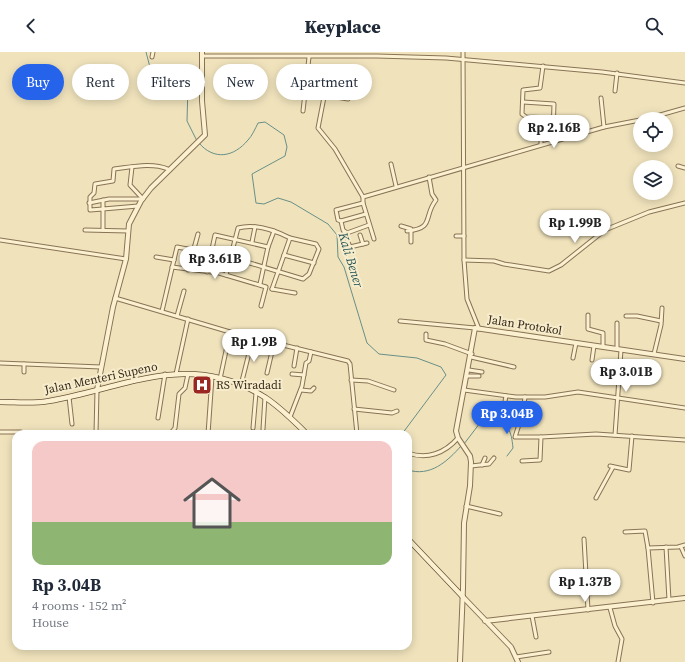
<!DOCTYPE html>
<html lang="en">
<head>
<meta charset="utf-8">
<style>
	:root { --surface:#fff; --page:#f6f6f7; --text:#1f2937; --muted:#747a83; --line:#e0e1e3; --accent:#2563eb }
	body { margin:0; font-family:"Source Serif 4",serif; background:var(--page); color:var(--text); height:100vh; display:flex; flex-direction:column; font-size:15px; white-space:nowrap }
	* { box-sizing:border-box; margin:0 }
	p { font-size:13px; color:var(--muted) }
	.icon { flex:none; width:22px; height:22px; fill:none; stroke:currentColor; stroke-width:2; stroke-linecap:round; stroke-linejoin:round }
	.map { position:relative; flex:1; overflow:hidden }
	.side { position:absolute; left:12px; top:378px; width:400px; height:220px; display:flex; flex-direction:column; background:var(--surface); border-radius:12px; box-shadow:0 2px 10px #0003 }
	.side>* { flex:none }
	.top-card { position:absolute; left:12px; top:12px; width:400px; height:36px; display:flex; gap:8px }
	.tools { position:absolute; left:633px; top:60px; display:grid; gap:8px }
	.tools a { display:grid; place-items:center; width:40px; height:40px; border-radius:50%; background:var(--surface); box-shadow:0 2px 10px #0003; font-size:20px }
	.price { position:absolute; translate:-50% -34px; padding:0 9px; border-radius:14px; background:#fff; color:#222; font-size:13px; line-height:26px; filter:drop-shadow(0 1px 2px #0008) }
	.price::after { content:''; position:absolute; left:50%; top:24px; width:12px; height:9px; margin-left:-6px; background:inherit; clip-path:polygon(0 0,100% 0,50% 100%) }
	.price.current { background:var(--accent); color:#fff }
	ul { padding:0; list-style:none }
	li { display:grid; align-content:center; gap:8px; height:212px; padding:0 20px }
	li+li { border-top:1px solid var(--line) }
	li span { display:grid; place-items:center; height:124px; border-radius:12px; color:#555 }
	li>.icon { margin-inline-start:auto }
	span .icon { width:72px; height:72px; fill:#fffc; stroke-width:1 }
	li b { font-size:17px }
	.pill { padding:0 14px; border-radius:18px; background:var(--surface); box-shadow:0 2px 10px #0003; font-size:14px; line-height:36px }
	.pill.current { background:var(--accent); color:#fff }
	header { display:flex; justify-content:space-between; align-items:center; height:52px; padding:0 20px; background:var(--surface); font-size:18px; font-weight:800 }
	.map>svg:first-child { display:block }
</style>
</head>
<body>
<header><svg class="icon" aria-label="back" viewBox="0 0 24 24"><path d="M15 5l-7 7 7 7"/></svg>Keyplace<svg class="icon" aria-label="search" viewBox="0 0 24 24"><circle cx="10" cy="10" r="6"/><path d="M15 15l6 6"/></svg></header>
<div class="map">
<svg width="685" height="610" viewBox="0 0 685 610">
	<rect width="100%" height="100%" fill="#f0e3bc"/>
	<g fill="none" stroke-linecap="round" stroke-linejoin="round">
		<!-- stream -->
		<g stroke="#688f87" stroke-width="1">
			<polyline points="146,0 151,19 169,22 188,33 187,69 197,89"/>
			<path d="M199 91C214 109 234 105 248 88 252 84 255 77 258 71L265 70 284 83 287 95 285 104 252 122 256 151 264 152 278 146 291 150 328 172 337 183 338 205 344 215 367 291 379 302 417 306 441 315 446 323 402 382"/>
			<path d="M464 392 483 367 492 363C509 374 511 377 513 396L507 404"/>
			<path d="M408 418C430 425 447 410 461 394"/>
		</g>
		<!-- minor casing -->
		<g stroke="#887355" stroke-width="5">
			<g id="minor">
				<polyline points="463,0 464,208 467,247 479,277"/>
				<polyline points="202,4 377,4 446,6 602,20 685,31"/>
				<polyline points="152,5 153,0"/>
				<polyline points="543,14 540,36 523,38 522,62 526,65 553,66"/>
				<polyline points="615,39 617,21"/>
				<polyline points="325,40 318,76 335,97 363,145 363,151 374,187"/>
				<polyline points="324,43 348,47"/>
				<polyline points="601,46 604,75"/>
				<polyline points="523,50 554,52 553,81 541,84 541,92"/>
				<polyline points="303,59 309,5"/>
				<polyline points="646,67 685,56"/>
				<polyline points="391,112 396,134"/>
				<polyline points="678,114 685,116"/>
				<polyline points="132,115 130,133 143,147"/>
				<polyline points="363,145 604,75 640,68"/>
				<polyline points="103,148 103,157 138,154"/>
				<polyline points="89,151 109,147 143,147"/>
				<polyline points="366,162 341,169 343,178 347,181 369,173"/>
				<polyline points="341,169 338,168 336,158 363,151"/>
				<polyline points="401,174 411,177 411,190"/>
				<polyline points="85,178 128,179"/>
				<path d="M103 178V157L90 158V145L94 141 95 132 113 129 114 117C131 115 152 110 168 117"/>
				<path d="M407 179C435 177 423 164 436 148L432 142 429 125"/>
				<polyline points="344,180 350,195 367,191"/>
				<polyline points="360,183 363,192"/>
				<polyline points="456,184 464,184"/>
				<polyline points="0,188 126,207"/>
				<polyline points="252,190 255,175"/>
				<polyline points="268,195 274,179"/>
				<polyline points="156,205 174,208"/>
				<polyline points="464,208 494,209 504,212 549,219 561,213 605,178 649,160 685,151"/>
				<polyline points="172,215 219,221 266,235 261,254"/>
				<polyline points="188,218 198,182"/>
				<polyline points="207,220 215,183 268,195 260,232"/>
				<path d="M226 223 238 176C255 171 276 179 290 186"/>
				<polyline points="272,237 284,203 314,211"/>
				<polyline points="272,237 295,241"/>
				<polyline points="115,246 230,280 348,309 350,312 357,382"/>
				<polyline points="162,259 177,195 230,205 303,227 309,222 319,197 316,192 290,186 284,203"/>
				<polyline points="588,263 588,277 603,281 603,295"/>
				<polyline points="177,264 184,239"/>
				<polyline points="626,264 637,264 661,269"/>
				<polyline points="400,269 475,276"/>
				<polyline points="617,271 617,297"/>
				<polyline points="426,282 426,288 445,292 472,302"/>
				<polyline points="654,302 661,273 662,256"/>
				<polyline points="471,305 514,315"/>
				<polyline points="573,306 576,291"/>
				<polyline points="592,308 594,294"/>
				<polyline points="0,311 101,315"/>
				<polyline points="294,314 297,296"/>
				<polyline points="469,318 482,320"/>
				<polyline points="24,320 24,312"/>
				<polyline points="267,321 274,291"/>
				<polyline points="176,322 188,267"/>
				<polyline points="292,322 304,323"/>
				<polyline points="467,324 479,324"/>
				<polyline points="220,327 230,280"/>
				<polyline points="351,328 368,329 394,338"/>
				<polyline points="241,333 253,285"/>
				<polyline points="301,338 311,339 314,336"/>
				<polyline points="464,338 516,345 545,345 578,340 685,356"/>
				<polyline points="69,345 72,372"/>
				<polyline points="525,345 523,360 515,385 541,385"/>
				<polyline points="354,357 392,361 397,359"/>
				<polyline points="503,360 506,344"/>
				<polyline points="290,365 302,334 306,311 309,309 311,300"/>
				<polyline points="158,366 165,322"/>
				<polyline points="253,376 256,341"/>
				<polyline points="263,377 265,345"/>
				<polyline points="0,380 21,380"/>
				<polyline points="172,380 182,382"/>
				<polyline points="96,382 97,338"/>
				<polyline points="170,382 175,376 179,342 185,336 188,322"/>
				<polyline points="208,382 212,325"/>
				<polyline points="615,383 621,298"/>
				<path d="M408 401C427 408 445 401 458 386"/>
				<polyline points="522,409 540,408 541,385 596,382 685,388"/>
				<polyline points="482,413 485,406"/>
				<polyline points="471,414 489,412 494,406"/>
				<polyline points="610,414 629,418 632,384"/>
				<polyline points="596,446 613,415"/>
				<polyline points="466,454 500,462"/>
				<polyline points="625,480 645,479 648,496"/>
				<polyline points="584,487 588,558"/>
				<polyline points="666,495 669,548"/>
				<polyline points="681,495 685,504"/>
				<polyline points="653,551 648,496 678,495 685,493"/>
				<polyline points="610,556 615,574 622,587 618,610"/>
				<polyline points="532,564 536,585"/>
				<polyline points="516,605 549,600"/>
			</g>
		</g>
		<!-- tertiary casing -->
		<g stroke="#887355" stroke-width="6">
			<g id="tertiary">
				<polyline points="97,338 113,255 126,207 129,172 141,149 151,136 205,83 202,49 202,0"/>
				<polyline points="463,545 511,595 518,610"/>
				<polyline points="485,569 685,546"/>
				<polyline points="460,610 463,536 464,471 470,434 471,410 470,404 458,386 456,379 475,276 685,307"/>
			</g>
		</g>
		<!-- secondary casing -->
		<g stroke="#6a5438" stroke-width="6">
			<g id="secondary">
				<path d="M0 350C16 350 32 352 49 349 126 336 190 297 266 346 281 356 294 369 307 382"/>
				<polyline points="408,487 463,545"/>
			</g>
		</g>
		<!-- minor -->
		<use href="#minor" stroke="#fbf0d0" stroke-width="3"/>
		<!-- tertiary -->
		<use href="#tertiary" stroke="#fbf0d0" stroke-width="4"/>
		<!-- secondary -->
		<use href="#secondary" stroke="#fbf0d0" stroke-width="4.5"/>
	</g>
	<!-- icons -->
	<defs>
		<g id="hospital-square" transform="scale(1)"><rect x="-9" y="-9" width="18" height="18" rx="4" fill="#9b2722" stroke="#f7edcc"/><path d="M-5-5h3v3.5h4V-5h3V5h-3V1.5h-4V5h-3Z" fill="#fff"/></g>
	</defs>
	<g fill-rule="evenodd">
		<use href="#hospital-square" x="202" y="333"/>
	</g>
	<g text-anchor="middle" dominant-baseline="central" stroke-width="4" stroke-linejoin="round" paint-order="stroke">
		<!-- street labels -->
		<g font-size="12" fill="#372a1b" stroke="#f7edcc">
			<text transform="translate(525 273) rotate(9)">Jalan Protokol</text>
			<text transform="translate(101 326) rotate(-12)">Jalan Menteri Supeno</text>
		</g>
		<!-- poi labels -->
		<g font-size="12" fill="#372a1b" stroke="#f7edcc" text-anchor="start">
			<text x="216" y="333">RS Wiradadi</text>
		</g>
		<!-- water labels -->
		<g font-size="13" font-style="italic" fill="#295757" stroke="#f7edcc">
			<text transform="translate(351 208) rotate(73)">Kali Bener</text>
		</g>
	</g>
</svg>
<div class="tools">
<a><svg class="icon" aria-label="locate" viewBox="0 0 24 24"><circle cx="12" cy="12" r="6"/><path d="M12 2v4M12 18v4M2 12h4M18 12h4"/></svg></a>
<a><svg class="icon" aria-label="layers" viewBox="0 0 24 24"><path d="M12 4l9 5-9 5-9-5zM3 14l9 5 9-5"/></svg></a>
</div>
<b class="price" style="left:554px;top:97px">Rp 2.16B</b>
<b class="price" style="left:575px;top:192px">Rp 1.99B</b>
<b class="price" style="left:215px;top:228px">Rp 3.61B</b>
<b class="price" style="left:254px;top:311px">Rp 1.9B</b>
<b class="price" style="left:626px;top:341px">Rp 3.01B</b>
<b class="price current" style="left:507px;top:383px">Rp 3.04B</b>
<b class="price" style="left:585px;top:551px">Rp 1.37B</b>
<div class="top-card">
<a class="pill current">Buy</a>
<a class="pill">Rent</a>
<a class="pill">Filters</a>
<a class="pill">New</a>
<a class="pill">Apartment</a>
</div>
<section class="side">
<ul>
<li><span style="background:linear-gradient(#f6c9c9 65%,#8fb573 0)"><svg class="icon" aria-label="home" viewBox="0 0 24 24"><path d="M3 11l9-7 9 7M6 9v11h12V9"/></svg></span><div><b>Rp 3.04B</b><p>4 rooms · 152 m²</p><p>House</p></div></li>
</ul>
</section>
</div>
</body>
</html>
